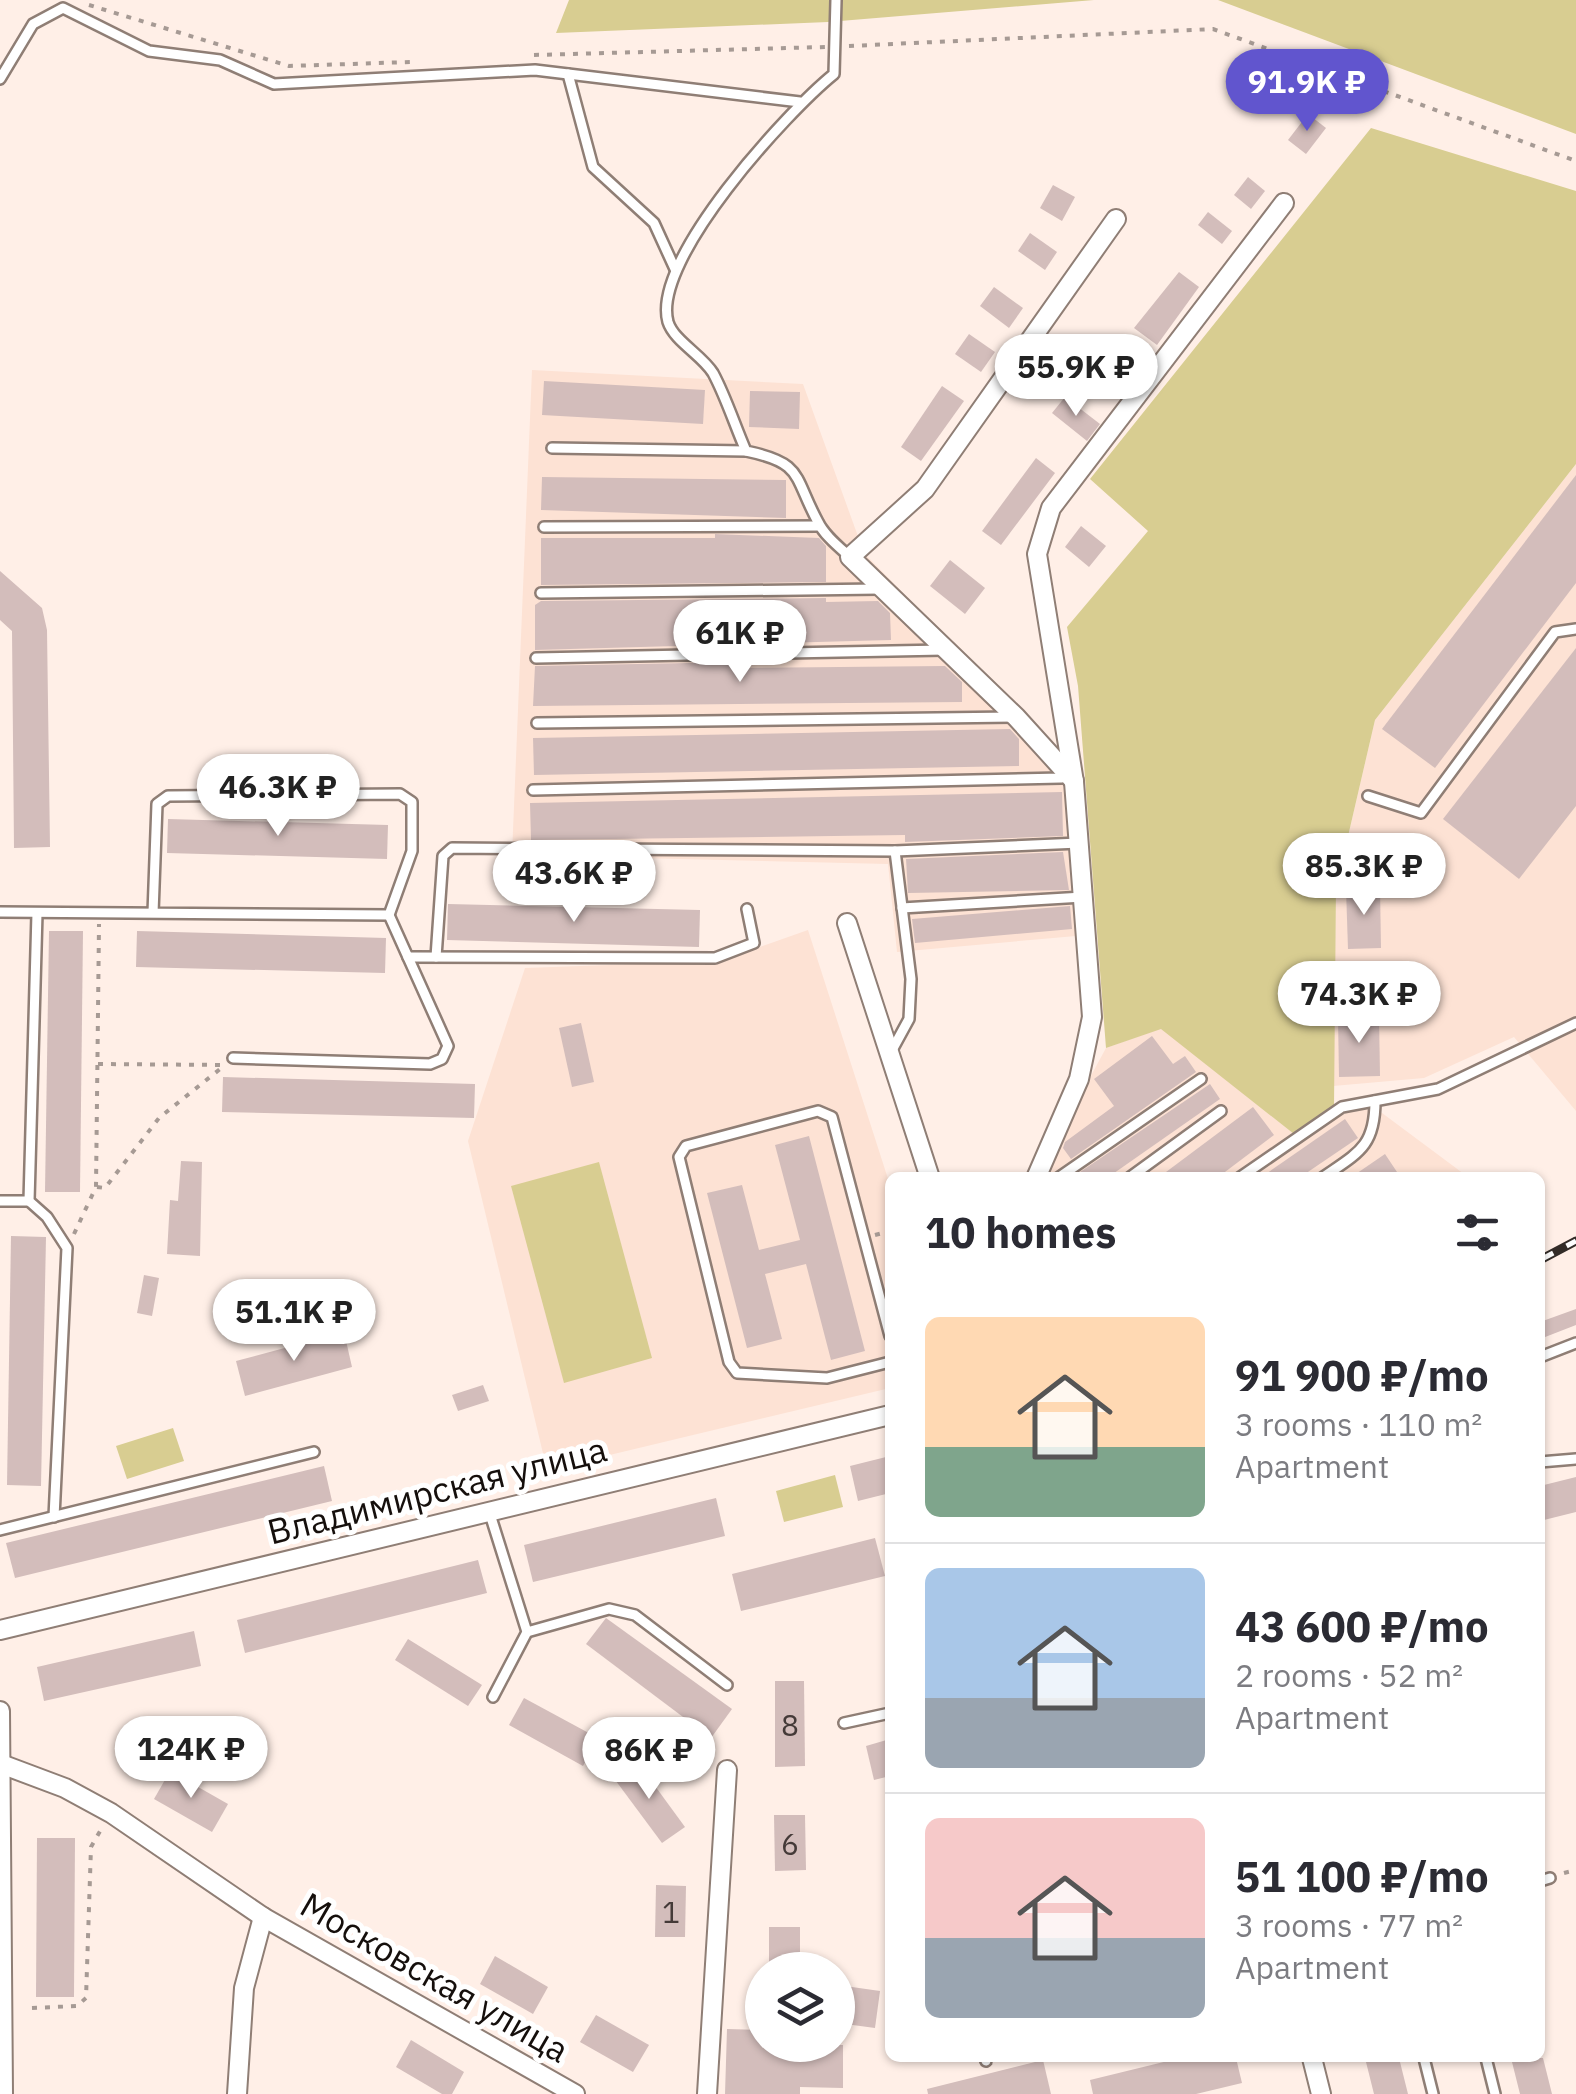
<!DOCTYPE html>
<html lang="en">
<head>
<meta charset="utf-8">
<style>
	:root { --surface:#fff; --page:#f7f7f7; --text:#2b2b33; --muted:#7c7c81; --line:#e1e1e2; --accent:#6155ce }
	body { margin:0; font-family:"IBM Plex Sans",sans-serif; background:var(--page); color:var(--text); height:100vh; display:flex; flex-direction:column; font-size:38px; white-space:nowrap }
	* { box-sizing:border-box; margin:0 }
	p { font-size:32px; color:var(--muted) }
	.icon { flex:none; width:55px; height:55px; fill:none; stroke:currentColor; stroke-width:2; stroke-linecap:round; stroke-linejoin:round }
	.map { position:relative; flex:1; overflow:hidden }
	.side { position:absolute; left:885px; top:1172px; width:660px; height:890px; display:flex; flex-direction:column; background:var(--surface); border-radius:15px; box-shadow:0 2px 8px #0004 }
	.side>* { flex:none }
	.tools { position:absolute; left:745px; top:1952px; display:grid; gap:20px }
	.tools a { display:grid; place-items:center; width:110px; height:110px; border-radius:50%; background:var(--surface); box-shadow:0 2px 8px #0004; font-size:50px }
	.price { position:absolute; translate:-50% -85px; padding:0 22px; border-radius:35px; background:#fff; color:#222; font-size:32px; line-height:65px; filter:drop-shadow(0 2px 5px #0008) }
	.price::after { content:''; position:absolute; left:50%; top:60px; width:30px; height:22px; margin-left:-15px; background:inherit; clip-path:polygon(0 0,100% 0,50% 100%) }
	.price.active { background:var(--accent); color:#fff }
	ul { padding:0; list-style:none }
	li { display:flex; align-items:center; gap:30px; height:250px; padding:0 40px }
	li+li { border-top:2px solid var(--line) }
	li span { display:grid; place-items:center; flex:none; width:280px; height:200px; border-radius:15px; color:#555 }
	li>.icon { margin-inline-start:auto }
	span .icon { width:120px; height:120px; fill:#fffc; stroke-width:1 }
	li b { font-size:42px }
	h2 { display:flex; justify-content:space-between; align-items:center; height:120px; padding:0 40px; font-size:42px }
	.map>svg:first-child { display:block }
</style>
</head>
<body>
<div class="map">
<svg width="1576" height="2094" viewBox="0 0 1576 2094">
	<rect width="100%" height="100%" fill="#ffefe7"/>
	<!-- built -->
	<g fill="#fde2d4">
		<polygon points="532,370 803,384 864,553 1044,737 1066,786 1076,936 897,952 888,864 512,855"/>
		<polygon points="1576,464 1576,1111 1514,1037 1424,1078 1333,1086 1336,888 1375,720"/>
		<polygon points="808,930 890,1185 890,1388 547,1470 468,1141 525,968 720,961"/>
		<polygon points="1161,1028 1293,1133 1334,1108 1378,1110 1468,1177 1047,1178 1055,1142 1106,1048"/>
	</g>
	<!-- green -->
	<g fill="#d8cd91">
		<polygon points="569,0 1094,0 828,22 556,33"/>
		<polygon points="1218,0 1576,0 1576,134"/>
		<polygon points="1371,128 1576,191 1576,464 1375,720 1336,888 1334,1108 1294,1134 1161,1029 1106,1048 1078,686 1067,627 1148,531 1090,479"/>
		<polygon points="599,1162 652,1358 564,1383 511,1186"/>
		<polygon points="173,1428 184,1461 127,1479 116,1446"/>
		<polygon points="835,1475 843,1507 784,1522 776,1491"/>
	</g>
	<!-- building -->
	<g fill="#d3bdbb">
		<polygon points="1308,114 1326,128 1306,154 1288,140"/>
		<polygon points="1248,177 1265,191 1251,209 1234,195"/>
		<polygon points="1053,185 1075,197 1062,221 1040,208"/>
		<polygon points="1208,212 1232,231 1222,244 1198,225"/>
		<polygon points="1030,233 1057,252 1045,270 1018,251"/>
		<polygon points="1179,272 1199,287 1157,345 1134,328"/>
		<polygon points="994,287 1023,308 1009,328 980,306"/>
		<polygon points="969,334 995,352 981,372 955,354"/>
		<polygon points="544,381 705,390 703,424 542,415"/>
		<polygon points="942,386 964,401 921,461 901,447"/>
		<polygon points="750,391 800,392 799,429 749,427"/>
		<polygon points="1065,397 1100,424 1087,441 1052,413"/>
		<polygon points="1036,458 1055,473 1001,545 982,531"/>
		<polygon points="1576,475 1576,583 1435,768 1382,729"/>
		<polygon points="542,477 786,480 786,518 541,510"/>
		<polygon points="1081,526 1106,546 1089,567 1065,547"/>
		<polygon points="715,534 819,538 826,546 826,582 541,585 541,538 715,538"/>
		<polygon points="950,560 985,588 965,614 930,586"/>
		<polygon points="0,571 42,608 47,630 50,847 14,848 12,631 0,620"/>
		<polygon points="826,598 826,602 878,601 890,613 891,640 535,650 535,605 541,601"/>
		<polygon points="1576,648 1576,806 1519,879 1443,819"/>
		<polygon points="740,662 740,668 945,666 962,682 962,702 533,706 535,666"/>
		<polygon points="1010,729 1019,739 1019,766 534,775 533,738"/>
		<polygon points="1062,792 1063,836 905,842 905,835 531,840 530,803"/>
		<polygon points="168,819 388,825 387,859 167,853"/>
		<polygon points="1063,852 1069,890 908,893 906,859"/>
		<polygon points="1380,888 1381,948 1348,949 1346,889"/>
		<polygon points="448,904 700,910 699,947 447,940"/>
		<polygon points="1070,906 1072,929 915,943 912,919"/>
		<polygon points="49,931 83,931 80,1192 45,1192"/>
		<polygon points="137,931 386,938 385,973 136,967"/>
		<polygon points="1379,1016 1380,1076 1339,1077 1338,1017"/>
		<polygon points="581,1023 594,1082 572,1087 559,1028"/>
		<polygon points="1152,1036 1173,1064 1185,1056 1196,1072 1071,1159 1063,1148 1065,1142 1114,1106 1094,1079"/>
		<polygon points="223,1077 475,1084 474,1118 222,1112"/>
		<polygon points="1210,1084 1220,1099 1107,1178 1084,1178 1080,1172"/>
		<polygon points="1253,1107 1274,1135 1217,1178 1158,1178"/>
		<polygon points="1345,1119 1358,1138 1299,1178 1260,1178"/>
		<polygon points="809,1136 865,1351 831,1360 806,1264 765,1274 782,1339 747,1348 707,1193 742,1185 759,1250 800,1240 775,1145"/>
		<polygon points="1385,1154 1401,1178 1350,1178"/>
		<polygon points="181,1161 202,1162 200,1256 167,1254 170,1200 178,1201"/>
		<polygon points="11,1236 46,1237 41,1486 7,1485"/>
		<polygon points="144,1275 159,1278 152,1316 137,1313"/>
		<polygon points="1576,1309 1576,1325 1540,1339 1540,1322"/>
		<polygon points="344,1332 352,1367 245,1396 236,1361"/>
		<polygon points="483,1385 489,1401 458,1411 452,1395"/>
		<polygon points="890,1456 890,1493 858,1501 850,1466"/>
		<polygon points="324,1466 332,1501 15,1578 6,1543"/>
		<polygon points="1576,1477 1576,1512 1540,1521 1540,1486"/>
		<polygon points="716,1498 725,1536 533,1582 524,1545"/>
		<polygon points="875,1538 885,1576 741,1611 732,1574"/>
		<polygon points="478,1560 487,1593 245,1653 237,1620"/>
		<polygon points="606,1618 732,1709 711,1738 586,1644"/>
		<polygon points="194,1631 201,1666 44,1701 37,1667"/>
		<polygon points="408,1639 482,1685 468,1706 395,1660"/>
		<polygon points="775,1681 804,1681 805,1766 775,1767"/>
		<polygon points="524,1698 598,1738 583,1766 509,1725"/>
		<polygon points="890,1739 890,1776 874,1780 866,1746"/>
		<polygon points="636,1760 685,1827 662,1843 613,1777"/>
		<polygon points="170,1771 228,1804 212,1832 154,1799"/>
		<polygon points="774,1815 805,1815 806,1870 775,1871"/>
		<polygon points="37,1838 75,1838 74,1997 36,1997"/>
		<polygon points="656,1885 686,1886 685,1937 655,1937"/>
		<rect x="769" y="1927" width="31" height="43"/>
		<polygon points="495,1956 548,1987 533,2014 480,1984"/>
		<polygon points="838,1985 880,1991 875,2028 838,2023"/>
		<polygon points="596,2015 649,2045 633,2072 580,2042"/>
		<polygon points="727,2029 762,2030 762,2045 843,2045 843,2088 800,2087 800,2094 725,2094"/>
		<polygon points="411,2040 464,2072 452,2094 442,2094 396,2067"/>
		<polygon points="1180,2058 1236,2058 1242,2083 1196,2094 1093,2094 1090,2080"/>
		<polygon points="1365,2058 1399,2058 1408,2094 1374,2094"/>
		<polygon points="1511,2058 1543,2058 1552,2094 1520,2094"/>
		<polygon points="1043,2060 1051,2094 928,2094 927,2089"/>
	</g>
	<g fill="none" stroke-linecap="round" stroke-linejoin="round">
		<!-- lane casing -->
		<g stroke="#8f7e75" stroke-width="14">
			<g id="lane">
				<path d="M836 0 834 74C787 112 651 260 668 322 674 341 702 355 713 373 726 397 735 426 746 451 804 463 793 476 818 522 824 535 839 547 850 557"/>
				<polyline points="568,74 593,167 654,223 675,269"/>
				<polyline points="0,79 33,24 63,8 149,51 220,60 274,84 535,70 800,102"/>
				<polyline points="552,448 746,451"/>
				<polyline points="544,527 819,526"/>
				<polyline points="541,593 880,589"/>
				<polyline points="536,658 944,650"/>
				<polyline points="537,723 1014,717"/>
				<polyline points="533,790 1061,778 1068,774"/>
				<polyline points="1368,796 1421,813 1555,632 1576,629"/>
				<polyline points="902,908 1083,897"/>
				<polyline points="0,912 389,915 412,851 412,802 400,794 168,796 157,804 153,913"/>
				<polyline points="37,913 29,1201 47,1217 67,1248 54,1517"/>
				<polyline points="408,957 715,958 754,943 747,909"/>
				<polyline points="436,957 443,856 452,848 895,851 1079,843"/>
				<polyline points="891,1052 909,1019 911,979 895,851"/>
				<polyline points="233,1058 430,1064 442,1059 448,1046 389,915"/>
				<polyline points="1058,1178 1201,1079"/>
				<polyline points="1129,1178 1221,1111"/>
				<polyline points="1239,1178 1342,1107 1438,1089 1576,1023"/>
				<path d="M1322 1178C1358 1153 1375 1147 1375 1101"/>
				<polyline points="0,1201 29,1201"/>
				<polyline points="890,1336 832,1117 818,1111 686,1146 679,1157 729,1362 737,1373 827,1378 890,1362"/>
				<polyline points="1540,1357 1576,1343"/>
				<polyline points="1540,1462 1576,1459"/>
				<polyline points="489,1511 527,1632 493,1697"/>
				<polyline points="0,1530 314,1452"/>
				<polyline points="527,1632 609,1609 635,1615 727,1685"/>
				<polyline points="844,1723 890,1713"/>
				<polyline points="1540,1881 1550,1878"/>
				<polyline points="985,2058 986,2061"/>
				<polyline points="1424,2058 1433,2094"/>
				<polyline points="1486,2058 1495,2094"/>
			</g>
		</g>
		<!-- street casing -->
		<g stroke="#8f7e75" stroke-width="22">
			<g id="street">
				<polyline points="1074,781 1016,717 850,557 925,489 1116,219"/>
				<polyline points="847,923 930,1178"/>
				<polyline points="1036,1178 1079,1079 1092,1017 1074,782 1037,554 1051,508 1284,203"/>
				<polyline points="0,1630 890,1415"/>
				<polyline points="0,1711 3,2094"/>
				<polyline points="1,1764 65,1788 111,1813 263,1917 575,2094"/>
				<polyline points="1312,2058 1321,2094"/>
				<polyline points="237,2094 244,1988 263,1917"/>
				<polyline points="707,2094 727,1770"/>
			</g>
		</g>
		<!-- path -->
		<g stroke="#a69a94" stroke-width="4" stroke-dasharray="5 8" stroke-linecap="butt">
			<polyline points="89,5 289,66 410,62"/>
			<polyline points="849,46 1213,29 1576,161"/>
			<polyline points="534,55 825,47"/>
			<polyline points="98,1064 223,1065"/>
			<polyline points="97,1187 105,1188 159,1118 225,1065"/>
			<polyline points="74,1234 96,1187 99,924"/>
			<polyline points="875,1235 890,1231"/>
			<polyline points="1564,1873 1576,1870"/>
			<polyline points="32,2008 77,2006 86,1998 91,1847 103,1826"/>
		</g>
		<!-- lane -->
		<use href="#lane" stroke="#fff" stroke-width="9"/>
		<!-- street -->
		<use href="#street" stroke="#fff" stroke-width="18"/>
		<!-- rail casing -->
		<g stroke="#332c28" stroke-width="9">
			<polyline id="rail" points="1540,1260 1576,1241"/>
		</g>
		<!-- rail -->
		<use href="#rail" stroke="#fff" stroke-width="5" stroke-dasharray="15" stroke-linecap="butt"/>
	</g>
	<g text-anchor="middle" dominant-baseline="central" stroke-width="10" stroke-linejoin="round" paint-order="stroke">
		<!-- number labels -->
		<g font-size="30" fill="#443a38">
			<text x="790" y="1724">8</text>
			<text x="790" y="1843">6</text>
			<text x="671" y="1911">1</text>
		</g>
		<!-- street labels -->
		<g font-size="35" fill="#150f0c" stroke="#fff">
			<text transform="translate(437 1490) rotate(-14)">Владимирская улица</text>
			<text transform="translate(435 1977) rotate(30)">Московская улица</text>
		</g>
	</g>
</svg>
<div class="tools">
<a><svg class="icon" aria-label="layers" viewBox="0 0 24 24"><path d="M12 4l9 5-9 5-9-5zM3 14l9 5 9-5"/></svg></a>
</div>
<b class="price active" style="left:1307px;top:134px">91.9K ₽</b>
<b class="price" style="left:1076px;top:419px">55.9K ₽</b>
<b class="price" style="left:740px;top:685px">61K ₽</b>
<b class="price" style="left:278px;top:839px">46.3K ₽</b>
<b class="price" style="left:1364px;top:918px">85.3K ₽</b>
<b class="price" style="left:574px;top:925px">43.6K ₽</b>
<b class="price" style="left:1359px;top:1046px">74.3K ₽</b>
<b class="price" style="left:294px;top:1364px">51.1K ₽</b>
<b class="price" style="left:191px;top:1801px">124K ₽</b>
<b class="price" style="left:649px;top:1802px">86K ₽</b>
<section class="side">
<h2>10 homes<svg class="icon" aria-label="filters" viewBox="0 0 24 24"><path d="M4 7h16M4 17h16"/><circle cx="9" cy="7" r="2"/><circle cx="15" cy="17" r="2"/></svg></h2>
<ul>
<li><span style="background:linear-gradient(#ffd9b3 65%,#7fa58c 0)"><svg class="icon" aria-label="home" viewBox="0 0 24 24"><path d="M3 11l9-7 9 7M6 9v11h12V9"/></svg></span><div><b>91 900 ₽/mo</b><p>3 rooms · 110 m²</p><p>Apartment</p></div></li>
<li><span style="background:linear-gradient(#a9c7e8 65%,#9aa5b1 0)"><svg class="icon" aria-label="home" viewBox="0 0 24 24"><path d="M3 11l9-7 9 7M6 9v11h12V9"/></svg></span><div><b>43 600 ₽/mo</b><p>2 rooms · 52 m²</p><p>Apartment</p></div></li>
<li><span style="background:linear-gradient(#f6c9c9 60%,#9aa5b1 0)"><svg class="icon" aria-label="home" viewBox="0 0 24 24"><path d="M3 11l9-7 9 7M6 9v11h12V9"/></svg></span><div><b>51 100 ₽/mo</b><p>3 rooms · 77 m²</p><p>Apartment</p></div></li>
</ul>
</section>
</div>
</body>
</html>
